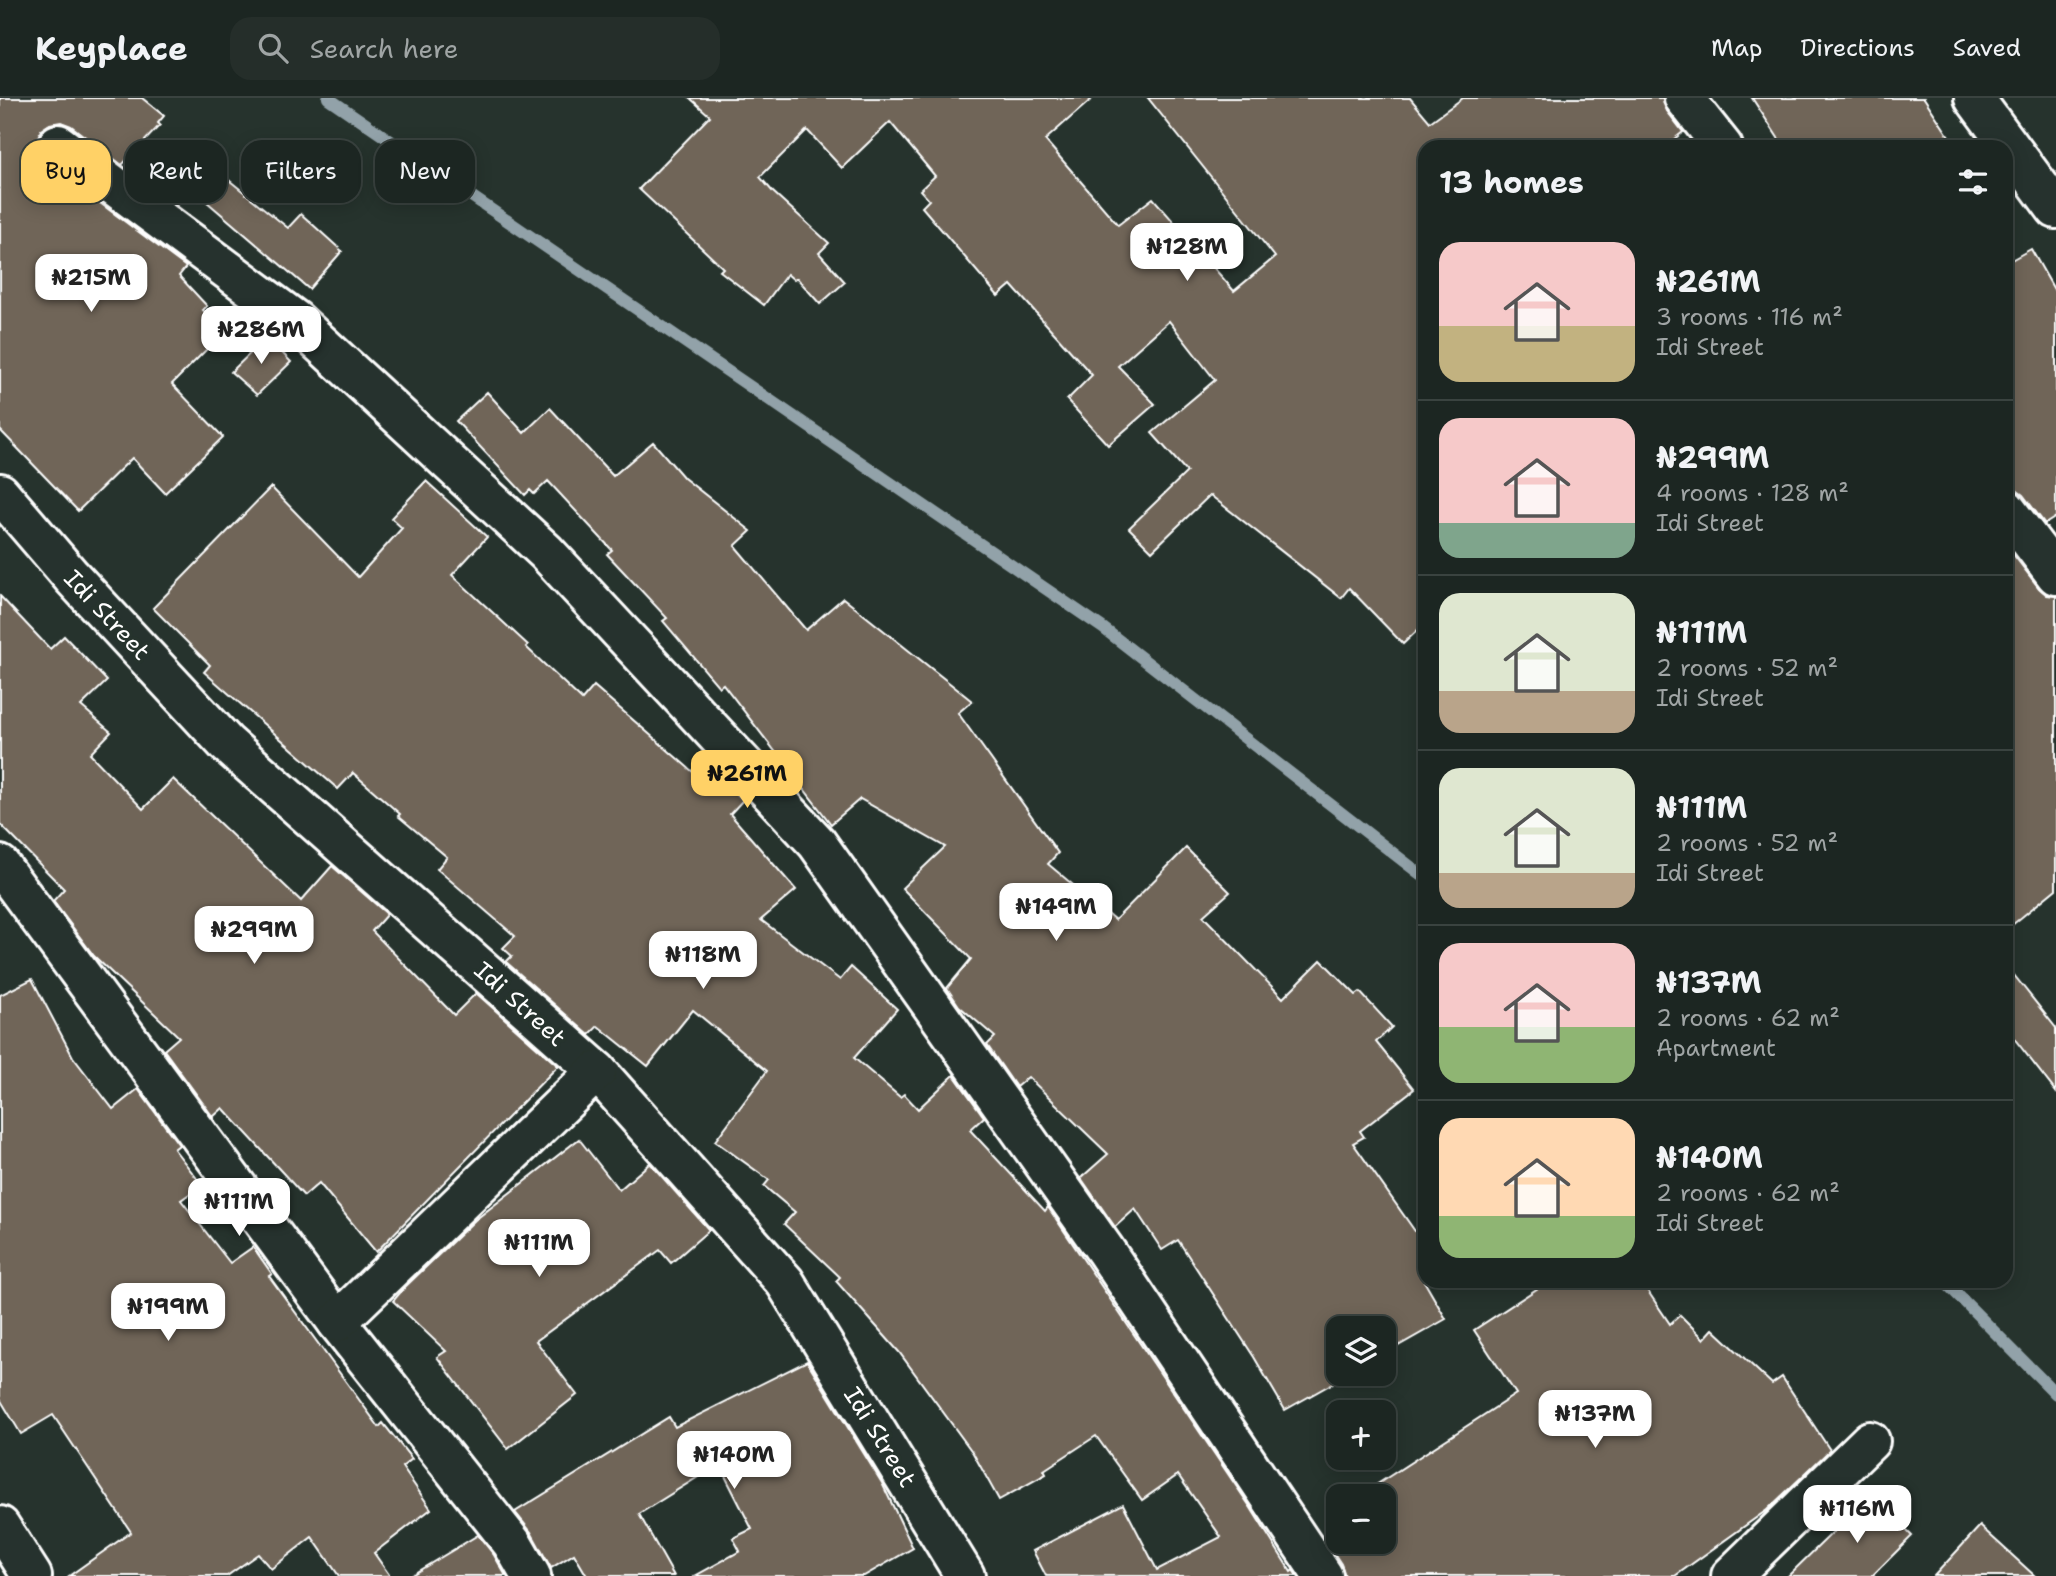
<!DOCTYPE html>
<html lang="en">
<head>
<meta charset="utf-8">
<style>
	:root { --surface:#1c2622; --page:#252e2a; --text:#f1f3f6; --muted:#a0a5a5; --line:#3a4340; --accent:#ffd166 }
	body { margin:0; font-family:"Shantell Sans",sans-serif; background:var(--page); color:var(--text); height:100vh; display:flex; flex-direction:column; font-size:26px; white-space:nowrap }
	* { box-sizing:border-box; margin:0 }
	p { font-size:23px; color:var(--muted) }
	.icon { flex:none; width:38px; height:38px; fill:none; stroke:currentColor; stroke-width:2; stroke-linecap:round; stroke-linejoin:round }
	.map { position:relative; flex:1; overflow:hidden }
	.panel { position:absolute; left:1418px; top:42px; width:595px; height:1148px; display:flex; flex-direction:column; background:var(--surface); border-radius:21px; box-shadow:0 4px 18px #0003,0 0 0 2px var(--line) }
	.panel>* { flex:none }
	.guide { position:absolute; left:21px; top:42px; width:665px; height:63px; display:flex; gap:14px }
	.fabs { position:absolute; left:1326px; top:1218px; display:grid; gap:14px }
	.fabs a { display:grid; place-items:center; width:70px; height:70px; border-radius:14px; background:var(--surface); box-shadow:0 4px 18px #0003,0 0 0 2px var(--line); font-size:35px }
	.price { position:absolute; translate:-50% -60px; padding:0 16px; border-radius:14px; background:#fff; color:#222; font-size:23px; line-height:46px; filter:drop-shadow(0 2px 4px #0008) }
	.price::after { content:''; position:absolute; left:50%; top:42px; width:21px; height:16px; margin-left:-10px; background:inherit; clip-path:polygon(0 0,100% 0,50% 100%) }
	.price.selected { background:var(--accent); color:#111 }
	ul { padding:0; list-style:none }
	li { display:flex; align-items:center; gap:21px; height:175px; padding:0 21px }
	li+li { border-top:2px solid var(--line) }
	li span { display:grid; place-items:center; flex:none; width:196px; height:140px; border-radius:21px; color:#555 }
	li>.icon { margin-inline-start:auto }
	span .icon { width:84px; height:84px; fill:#fffc; stroke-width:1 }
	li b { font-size:30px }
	h2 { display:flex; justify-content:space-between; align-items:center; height:84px; padding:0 21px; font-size:30px }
	.pill { padding:0 24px; border-radius:21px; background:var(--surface); box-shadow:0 4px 18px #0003,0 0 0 2px var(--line); font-size:24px; line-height:63px }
	.pill.selected { background:var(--accent); color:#111 }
	header { display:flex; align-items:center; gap:42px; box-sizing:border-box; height:98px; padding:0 35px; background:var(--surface); border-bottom:2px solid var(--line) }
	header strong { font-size:33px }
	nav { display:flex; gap:38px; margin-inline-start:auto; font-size:24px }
	.search { width:490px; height:63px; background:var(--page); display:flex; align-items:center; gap:18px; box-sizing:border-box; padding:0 24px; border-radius:21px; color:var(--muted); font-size:26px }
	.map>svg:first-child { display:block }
</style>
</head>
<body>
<header>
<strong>Keyplace</strong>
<div class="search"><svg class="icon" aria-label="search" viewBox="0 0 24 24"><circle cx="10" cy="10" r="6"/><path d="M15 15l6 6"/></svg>Search here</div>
<nav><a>Map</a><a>Directions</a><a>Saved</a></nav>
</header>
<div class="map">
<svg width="2056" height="1478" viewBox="0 0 2056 1478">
	<rect width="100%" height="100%" fill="#26332d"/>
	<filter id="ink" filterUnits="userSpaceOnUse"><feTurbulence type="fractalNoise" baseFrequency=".0143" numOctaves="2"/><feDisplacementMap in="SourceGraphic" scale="14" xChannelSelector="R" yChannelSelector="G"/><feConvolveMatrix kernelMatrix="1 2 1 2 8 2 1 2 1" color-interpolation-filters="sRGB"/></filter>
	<g filter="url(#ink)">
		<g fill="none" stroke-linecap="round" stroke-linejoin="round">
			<!-- stream -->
			<g stroke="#92a2a9" stroke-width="12">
				<polyline points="328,0 1103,530 1424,779"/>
				<polyline points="1944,1183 2056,1296"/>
			</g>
		</g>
		<!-- building -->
		<g fill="#6f6558" stroke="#fff" stroke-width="2">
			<polygon points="0,0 142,0 164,18 158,25 160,27 122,67 71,28 61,24 50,26 41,32 36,44 38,55 45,64 186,169 179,178 207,208 203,212 224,234 172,286 223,339 165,395 132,360 78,413 0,332"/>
			<polygon points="690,0 1093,0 1045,42 1118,127 1153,100 1234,193 1275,159 1148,0 1410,0 1430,24 1463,0 1663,0 1667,13 1683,34 1664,49 1424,49 1424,526 1403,546 1349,490 1341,500 1210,397 1152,453 1129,430 1187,374 1152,335 1215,282 1169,223 1118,268 1155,306 1108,347 1067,302 1092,277 1011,187 998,198 922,109 929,102 920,92 935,78 890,24 842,70 807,32 760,79 773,94 829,145 819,155 845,184 820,206 797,180 794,182 787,176 764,207 720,173 723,170 639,91 710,18"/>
			<polygon points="1752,0 1924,0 1956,49 1784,49"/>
			<polygon points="198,57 288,130 301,116 342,153 309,191 179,80"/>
			<polygon points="2031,151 2056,195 2056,419 2045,426 2023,397 2015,391 2006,390 2006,165"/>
			<polygon points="267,239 291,264 257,297 231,274"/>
			<polygon points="487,294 524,335 550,310 613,378 653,344 684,380 751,433 735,448 806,532 843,500 972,603 958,615 1058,755 1048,766 1115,822 1186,750 1230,794 1203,818 1283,900 1321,862 1356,897 1360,894 1392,929 1376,944 1414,991 1360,1033 1364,1039 1353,1045 1424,1146 1424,1183 1446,1221 1384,1256 1384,1230 1339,1230 1339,1276 1349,1276 1285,1312 1254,1259 1178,1142 1162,1152 1135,1111 1115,1129 1081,1080 1108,1056 1028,979 1016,989 987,947 995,939 959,908 947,890 971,861 902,790 945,749 860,701 831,726 723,586 719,589 663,523 667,520 607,456 612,452 548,383 534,396 530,392 525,397 456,323"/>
			<polygon points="426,383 487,439 452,477 528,547 526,549 582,602 594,588 693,674 704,663 743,702 730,716 796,792 761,822 840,882 851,869 897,911 854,960 900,999 904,996 918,1011 954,977 984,1019 970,1032 1045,1113 1048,1109 1251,1410 1291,1474 1293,1472 1297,1478 1046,1478 1033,1453 1123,1406 1157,1472 1221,1439 1178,1377 1142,1402 1096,1338 1044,1372 1046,1376 999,1402 973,1355 899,1254 836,1183 840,1179 784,1126 795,1114 764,1088 769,1082 715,1043 767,973 693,912 648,968 598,928 589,937 506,864 512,858 503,850 515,838 437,771 447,759 398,718 400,716 353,675 338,691 204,574 210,567 153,510 271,389 358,479 402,430 391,420"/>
			<polygon points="2006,447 2039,490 2047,497 2056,498 2056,791 2006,832"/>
			<polygon points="0,498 50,551 64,538 107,583 81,608 111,634 90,656 143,711 173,681 301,803 332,768 387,816 372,833 454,917 476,895 558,968 376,1154 319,1085 304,1098 223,1010 213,1019 164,952 179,939 94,858 53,803 64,791 0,726"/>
			<polygon points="2006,867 2056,930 2056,994 2006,930"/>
			<polygon points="32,881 73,959 113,1011 138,991 179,1047 174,1051 202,1087 181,1102 230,1165 253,1149 272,1176 269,1178 379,1329 383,1325 412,1361 402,1369 431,1411 374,1455 390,1478 339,1478 312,1439 271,1471 258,1456 227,1478 69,1478 131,1434 53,1317 21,1336 0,1301 0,897"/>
			<polygon points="579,1041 619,1092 650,1065 709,1132 671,1165 660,1152 536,1243 577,1297 508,1351 437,1259 446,1253 393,1203 405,1189 475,1122"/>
			<polygon points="1549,1183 1641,1183 1670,1226 1680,1217 1704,1241 1713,1231 1772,1286 1782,1279 1830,1352 1767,1412 1675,1478 1345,1478 1341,1466 1330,1449 1339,1443 1384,1444 1384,1398 1359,1398 1516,1296 1474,1232"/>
			<polygon points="807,1263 882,1385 913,1450 864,1478 695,1478 740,1453 733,1440 752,1431 719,1366 639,1416 674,1478 587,1478 574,1456 551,1470 531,1434 515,1414 669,1319 675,1329"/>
			<polygon points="1871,1397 1912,1438 1872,1478 1788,1478"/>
			<polygon points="1980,1428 2035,1478 1934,1478"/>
			<polygon points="478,1437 494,1457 506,1478 410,1478"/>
		</g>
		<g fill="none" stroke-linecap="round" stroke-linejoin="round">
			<!-- street casing -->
			<g stroke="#fff" stroke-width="44">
				<g id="street">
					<polyline points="1684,0 1723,49"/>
					<polyline points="1974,0 2056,111"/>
					<polyline points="58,46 295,222 546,454 817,745 1105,1152 1323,1478"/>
					<polyline points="0,395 71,478 226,645 597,973 785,1184 965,1478"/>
					<polyline points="2006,411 2056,477"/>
					<polyline points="0,767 337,1224 512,1445 531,1478"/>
					<polyline points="337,1224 597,973"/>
					<polyline points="1731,1478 1870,1343"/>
				</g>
			</g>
			<!-- secondary casing -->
			<g stroke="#fff" stroke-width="44">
				<polyline id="secondary" points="0,1428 32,1478"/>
			</g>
			<!-- street -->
			<use href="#street" stroke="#26332d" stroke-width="38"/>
			<!-- secondary -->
			<use href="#secondary" stroke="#26332d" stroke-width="38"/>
		</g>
	</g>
	<g text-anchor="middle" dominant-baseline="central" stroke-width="7" stroke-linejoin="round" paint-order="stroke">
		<!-- street labels -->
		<g font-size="24" fill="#fff" stroke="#26332d">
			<text transform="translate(107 517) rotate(47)">Idi Street</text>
			<text transform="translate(520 906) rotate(42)">Idi Street</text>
			<text transform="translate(880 1339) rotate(58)">Idi Street</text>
		</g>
	</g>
</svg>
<div class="fabs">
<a><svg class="icon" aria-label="layers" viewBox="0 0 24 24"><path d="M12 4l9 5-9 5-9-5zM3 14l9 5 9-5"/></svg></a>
<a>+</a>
<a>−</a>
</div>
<b class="price" style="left:1187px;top:185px">₦128M</b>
<b class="price" style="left:91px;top:216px">₦215M</b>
<b class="price" style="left:261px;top:268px">₦286M</b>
<b class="price selected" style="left:747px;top:712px">₦261M</b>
<b class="price" style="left:1056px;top:845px">₦149M</b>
<b class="price" style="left:254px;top:868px">₦299M</b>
<b class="price" style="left:703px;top:893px">₦118M</b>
<b class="price" style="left:239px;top:1140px">₦111M</b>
<b class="price" style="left:539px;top:1181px">₦111M</b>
<b class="price" style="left:168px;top:1245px">₦199M</b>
<b class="price" style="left:1595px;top:1352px">₦137M</b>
<b class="price" style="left:734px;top:1393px">₦140M</b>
<b class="price" style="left:1857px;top:1447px">₦116M</b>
<div class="guide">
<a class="pill selected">Buy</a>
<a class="pill">Rent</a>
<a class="pill">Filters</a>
<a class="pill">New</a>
</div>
<section class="panel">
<h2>13 homes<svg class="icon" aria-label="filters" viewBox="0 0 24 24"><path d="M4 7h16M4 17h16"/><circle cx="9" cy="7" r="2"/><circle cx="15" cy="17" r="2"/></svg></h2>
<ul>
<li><span style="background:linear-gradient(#f6c9c9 60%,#c2b280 0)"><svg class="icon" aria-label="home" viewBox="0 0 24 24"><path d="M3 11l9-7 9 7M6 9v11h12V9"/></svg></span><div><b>₦261M</b><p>3 rooms · 116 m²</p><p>Idi Street</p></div></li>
<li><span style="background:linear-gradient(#f6c9c9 75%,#7fa58c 0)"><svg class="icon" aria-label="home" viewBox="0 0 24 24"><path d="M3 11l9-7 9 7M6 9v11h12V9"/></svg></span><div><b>₦299M</b><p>4 rooms · 128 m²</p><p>Idi Street</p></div></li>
<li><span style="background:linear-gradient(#dfe7d0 70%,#b9a48a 0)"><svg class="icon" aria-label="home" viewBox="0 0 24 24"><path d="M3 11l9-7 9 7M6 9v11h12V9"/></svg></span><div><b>₦111M</b><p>2 rooms · 52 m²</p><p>Idi Street</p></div></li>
<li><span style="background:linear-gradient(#dfe7d0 75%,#b9a48a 0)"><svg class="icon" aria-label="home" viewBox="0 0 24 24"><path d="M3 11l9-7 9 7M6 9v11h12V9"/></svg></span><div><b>₦111M</b><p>2 rooms · 52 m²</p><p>Idi Street</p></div></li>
<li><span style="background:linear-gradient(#f6c9c9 60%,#8fb573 0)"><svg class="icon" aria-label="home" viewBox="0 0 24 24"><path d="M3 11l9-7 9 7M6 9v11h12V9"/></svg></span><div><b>₦137M</b><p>2 rooms · 62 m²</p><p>Apartment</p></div></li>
<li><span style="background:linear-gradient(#ffd9b3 70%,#8fb573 0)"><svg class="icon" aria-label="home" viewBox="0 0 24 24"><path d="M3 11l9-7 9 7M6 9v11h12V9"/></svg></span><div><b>₦140M</b><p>2 rooms · 62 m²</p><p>Idi Street</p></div></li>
</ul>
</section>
</div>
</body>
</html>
